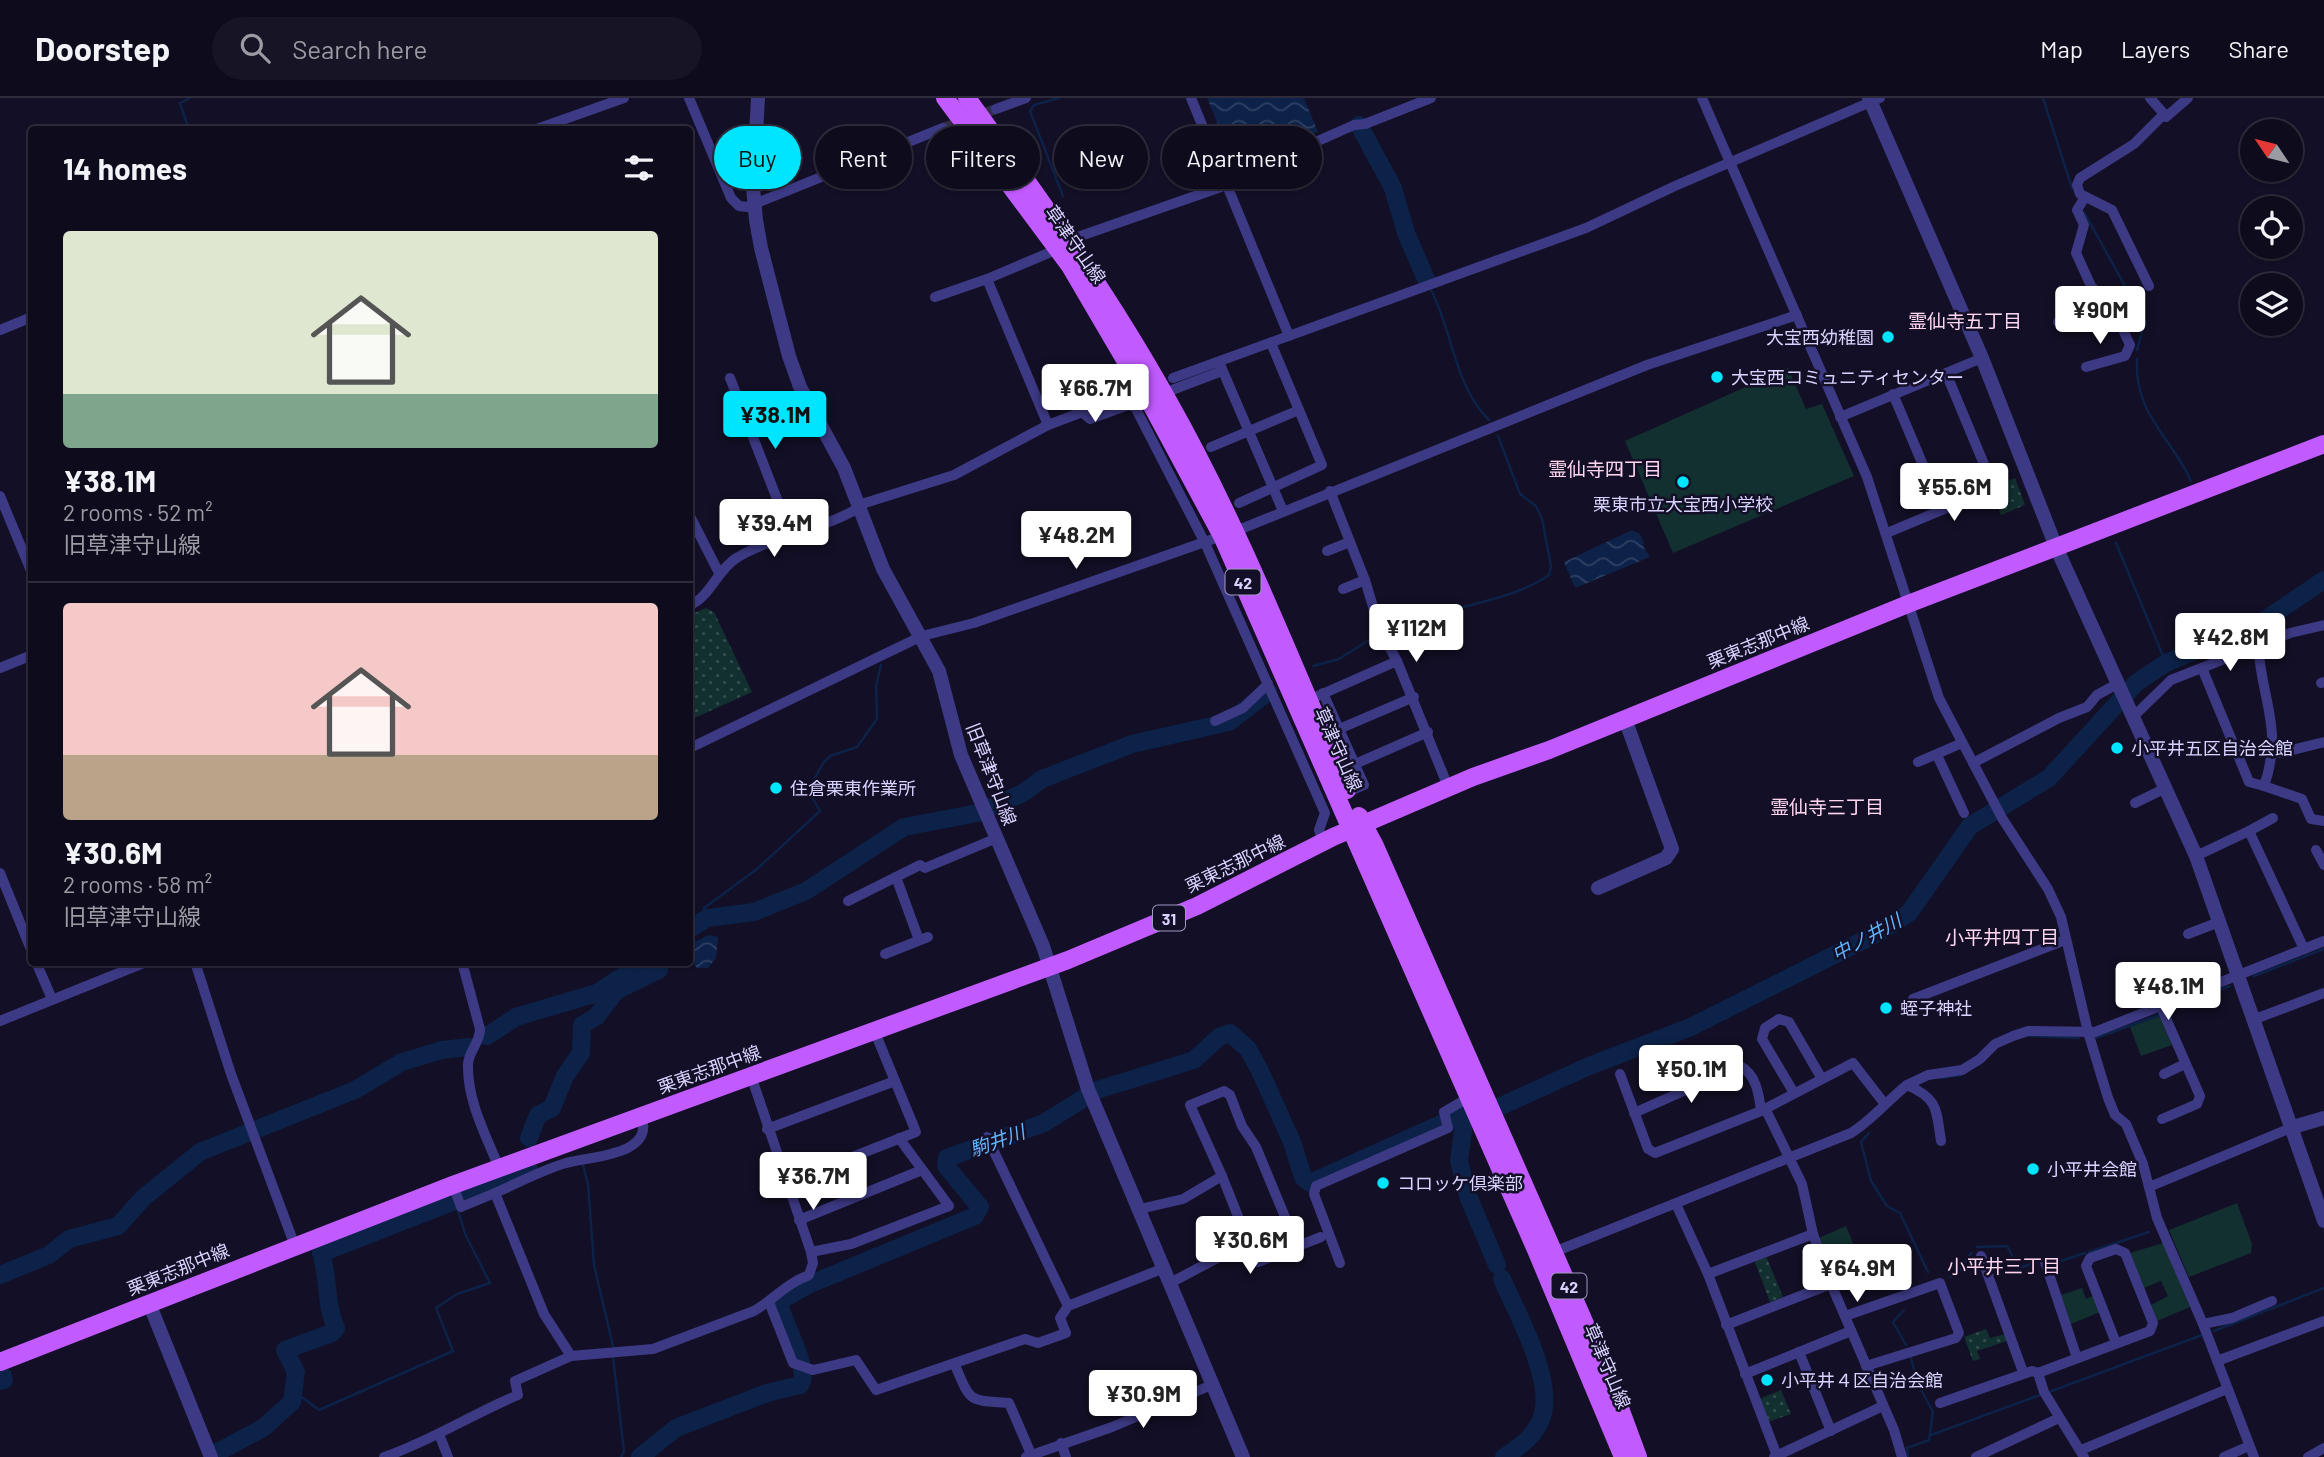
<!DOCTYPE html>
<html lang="en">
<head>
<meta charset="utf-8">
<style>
	:root { --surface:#0e0b1c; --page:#171425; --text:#f1f3f6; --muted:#9b9ba3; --line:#2e2b3b; --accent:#00e5ff }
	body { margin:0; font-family:Barlow,"Noto Sans JP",sans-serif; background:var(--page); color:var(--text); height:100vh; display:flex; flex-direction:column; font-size:26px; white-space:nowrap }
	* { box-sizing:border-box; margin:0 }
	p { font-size:23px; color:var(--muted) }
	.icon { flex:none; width:38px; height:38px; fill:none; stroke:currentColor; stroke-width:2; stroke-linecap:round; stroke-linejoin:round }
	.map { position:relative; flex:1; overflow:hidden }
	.panel { position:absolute; left:28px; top:28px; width:665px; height:840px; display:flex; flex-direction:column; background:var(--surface); border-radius:7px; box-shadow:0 2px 5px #0004,0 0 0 2px var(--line) }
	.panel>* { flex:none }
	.banner { position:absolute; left:714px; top:28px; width:665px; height:63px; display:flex; gap:14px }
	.needle { width:46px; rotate:305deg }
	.buttons { position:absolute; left:2240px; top:21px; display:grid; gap:14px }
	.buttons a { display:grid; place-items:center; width:63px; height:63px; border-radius:50%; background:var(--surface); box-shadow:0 2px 5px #0004,0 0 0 2px var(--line); font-size:35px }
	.price { position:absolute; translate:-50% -60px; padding:0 16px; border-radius:7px; background:#fff; color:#222; font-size:23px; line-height:46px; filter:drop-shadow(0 2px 4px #0008) }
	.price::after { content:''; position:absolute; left:50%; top:42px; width:21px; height:16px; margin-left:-10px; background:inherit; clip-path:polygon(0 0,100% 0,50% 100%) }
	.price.active { background:var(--accent); color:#111 }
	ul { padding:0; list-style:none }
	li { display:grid; align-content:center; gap:14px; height:371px; padding:0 35px }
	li+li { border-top:2px solid var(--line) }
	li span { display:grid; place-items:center; height:217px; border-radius:7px; color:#555 }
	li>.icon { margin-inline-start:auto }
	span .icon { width:126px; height:126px; fill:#fffc; stroke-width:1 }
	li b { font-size:30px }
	h2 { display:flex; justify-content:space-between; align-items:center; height:84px; padding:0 35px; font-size:30px }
	.chip { padding:0 24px; border-radius:32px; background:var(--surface); box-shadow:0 2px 5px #0004,0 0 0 2px var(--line); font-size:24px; line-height:63px }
	.chip.active { background:var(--accent); color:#111 }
	header { display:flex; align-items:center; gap:42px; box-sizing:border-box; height:98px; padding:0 35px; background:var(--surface); border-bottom:2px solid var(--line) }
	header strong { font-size:33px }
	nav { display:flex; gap:38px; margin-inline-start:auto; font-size:24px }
	.search { width:490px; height:63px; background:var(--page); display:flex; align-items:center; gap:18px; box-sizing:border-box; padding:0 24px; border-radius:38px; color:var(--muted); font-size:26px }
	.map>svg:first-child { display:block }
</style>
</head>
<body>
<header>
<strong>Doorstep</strong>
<div class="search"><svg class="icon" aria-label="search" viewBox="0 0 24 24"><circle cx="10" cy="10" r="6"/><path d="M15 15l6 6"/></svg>Search here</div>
<nav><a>Map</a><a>Layers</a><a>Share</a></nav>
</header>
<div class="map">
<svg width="2324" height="1359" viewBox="0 0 2324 1359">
	<defs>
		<pattern id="park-dots" width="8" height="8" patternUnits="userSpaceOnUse" patternTransform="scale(1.75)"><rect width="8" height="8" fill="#12302f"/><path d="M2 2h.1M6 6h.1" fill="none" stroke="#344d4e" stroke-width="1.8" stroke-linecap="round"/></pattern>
		<pattern id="water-waves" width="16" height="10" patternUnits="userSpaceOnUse" patternTransform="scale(1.75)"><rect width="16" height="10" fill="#0c2248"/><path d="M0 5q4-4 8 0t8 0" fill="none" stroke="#2f4163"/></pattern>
	</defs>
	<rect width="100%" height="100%" fill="#130f26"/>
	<!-- grass -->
	<g fill="#12302f">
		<polygon points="1788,270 1806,311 1822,306 1854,378 1673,455 1625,343"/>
		<polygon points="2160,918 2172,947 2141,958 2130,929"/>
		<polygon points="2237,1105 2252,1146 2251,1155 2189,1179 2169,1132"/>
		<polygon points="1846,1128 1855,1150 1862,1148 1867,1162 1833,1176 1819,1140"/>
		<polygon points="2163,1145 2190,1209 2157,1223 2151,1207 2168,1198 2161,1183 2144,1190 2130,1155"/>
		<polygon points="2082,1190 2086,1201 2093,1198 2100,1214 2071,1226 2061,1197"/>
	</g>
	<!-- park -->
	<g fill="url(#park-dots)">
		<polygon points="2015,380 2025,407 2001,417 1992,396 2000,393 1998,387"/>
		<polygon points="706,510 714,514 752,594 690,622 690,517"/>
		<polygon points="1766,1158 1783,1199 1770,1204 1754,1162"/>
		<polygon points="1986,1231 1990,1240 2005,1236 2007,1243 1977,1253 1980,1261 1973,1263 1964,1239"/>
		<polygon points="1781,1292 1791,1316 1768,1324 1759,1301"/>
	</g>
	<!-- water -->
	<g fill="url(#water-waves)">
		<polygon points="1207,0 1304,0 1318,34 1235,68"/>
		<polygon points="1632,432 1640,436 1644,445 1642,446 1650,459 1575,490 1564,464"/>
		<polygon points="709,837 718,839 716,860 708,870 697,870 690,862 690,846"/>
	</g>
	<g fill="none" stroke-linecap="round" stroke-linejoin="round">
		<!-- stream -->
		<g stroke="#0c2248" stroke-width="2.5">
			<polyline points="1059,0 1034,7 1030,13 1063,98"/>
			<polyline points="2043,0 2072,90"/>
			<polyline points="189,32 180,5 190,0"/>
			<polyline points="2084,114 2145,224 2137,252"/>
			<path d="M1431 192C1453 234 1454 287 1489 322"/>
			<path d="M2137 261C2134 317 2171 338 2191 383"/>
			<polyline points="2116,445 2166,565"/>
			<path d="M1387 535C1413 530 1428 519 1450 513 1483 503 1520 497 1549 477L1551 468 1542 421 1536 408 1520 396 1498 338"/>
			<polyline points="1313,568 1339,561 1377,537"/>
			<polyline points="707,820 704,810 757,771 820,713 808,692 824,664 830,658 857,649 877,621 876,588 881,567"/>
			<polyline points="2254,878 2324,851"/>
			<polyline points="2169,912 2230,888"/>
			<polyline points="2029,938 2079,940"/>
			<polyline points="2093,941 2159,917"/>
			<polyline points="1941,980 1961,977"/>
			<polyline points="1869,1035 1861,1044 1871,1083 1887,1108 1900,1115 1928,1174"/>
			<polyline points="583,1067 588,1086 594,1167 613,1248"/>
			<polyline points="1977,1149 2007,1148 2019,1170 2050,1160 2052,1166 2085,1155"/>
			<polyline points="2089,1154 2149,1134"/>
			<polyline points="1950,1179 1958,1175 1971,1155"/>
			<polyline points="1904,1212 1893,1224 1906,1247"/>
			<polyline points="2214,1233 2324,1190"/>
			<polyline points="613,1258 624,1354 621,1359"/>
			<polyline points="2049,1294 2202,1237"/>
			<polyline points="295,1299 303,1300 319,1312 453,1253 436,1210 457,1196 490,1185 465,1136 458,1112"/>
			<polyline points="1931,1337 2040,1297"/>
			<polyline points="1908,1359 1907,1350 1929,1342 1933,1314 1918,1286 1910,1257"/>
		</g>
		<!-- river -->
		<g stroke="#0c2248" stroke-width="18">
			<polyline points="1359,27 1393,90 1406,135 1426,181"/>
			<polyline points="690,831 707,820 754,814 806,793 904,729 978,715 1023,695 1042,681 1132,646 1229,624 1268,594"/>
			<polyline points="487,938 516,919 597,895 644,864"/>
			<polyline points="1477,1019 1589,968 1691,929 1880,834 1909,815 1970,728 2049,680 2136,585 2166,565 2259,526 2324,482"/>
			<polyline points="1464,1025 1459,1063 1468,1098 1497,1167"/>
			<polyline points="529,1040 538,1017 552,1010 565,978 581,955 582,927 596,919 616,893 659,872"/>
			<polyline points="466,1098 530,1073"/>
			<polyline points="0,1177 49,1157 69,1141 118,1128 143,1100 200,1054 355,992 402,964 442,952 468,949"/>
			<path d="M1502 1181C1517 1215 1552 1278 1543 1315 1538 1336 1521 1348 1504 1359"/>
			<polyline points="0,1283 4,1282 3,1278"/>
			<path d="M219 1359 216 1355 263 1330 292 1304 296 1274 285 1252 332 1235 336 1230C325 1206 329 1180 321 1155L457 1102"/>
			<path d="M640 1359 676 1330 767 1295 800 1287C812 1271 781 1223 779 1203L808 1187 975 1118 980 1109 946 1068 947 1060 1044 1025 1097 992 1194 962 1219 939 1230 935 1248 951 1260 973 1292 1044 1303 1079 1310 1085 1461 1017 1464 1025"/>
		</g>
		<!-- minor-tunnel -->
		<polyline stroke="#312d47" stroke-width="10" stroke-dasharray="10 5" stroke-linecap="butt" points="943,30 996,11"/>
		<!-- minor -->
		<g stroke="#3d3a85" stroke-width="10">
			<polyline points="689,0 731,100 739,108 747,109 943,30"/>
			<polyline points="1191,0 1289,238"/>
			<polyline points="1702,0 1867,379 1939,600 2002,720 2048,791 2061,819 2088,934 2108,1000 2115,1017 2126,1026 2143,1066 2157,1120 2203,1226 2254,1359"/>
			<polyline points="996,11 1026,0"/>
			<polyline points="2164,16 2166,19 2188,0"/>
			<polyline points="534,32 624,0"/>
			<polyline points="2085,99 2077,112 2084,127 2076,155 2091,188 2112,208 2130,247 2125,258 2086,269"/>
			<polyline points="1069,142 1221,89 1228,83 1354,27 1365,26 1431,0"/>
			<polyline points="987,181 1048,327"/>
			<polyline points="2149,188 2112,112 2080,96 2077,87 2080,80 2134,46 2164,16 2150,0"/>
			<polyline points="935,199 987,181 1058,151"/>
			<polyline points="2058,224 2097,204 2102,198"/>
			<polyline points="0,232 32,219"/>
			<polyline points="1219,264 1283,413"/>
			<polyline points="730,280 791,437"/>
			<polyline points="1173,280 1586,130 1675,88 1880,0"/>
			<polyline points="1164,295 1222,273"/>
			<polyline points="1893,296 1942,412"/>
			<polyline points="1082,314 1090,321 1128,307 1135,309 1205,445 1325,715 1319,732 1323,744"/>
			<polyline points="1840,319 1982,260"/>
			<polyline points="1211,349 1299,312"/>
			<polyline points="1330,393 1365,482 1380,532 1397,563"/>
			<polyline points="0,398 32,475"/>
			<polyline points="1239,405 1322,367 1271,245"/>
			<polyline points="690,418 719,475"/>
			<polyline points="1887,435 1987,393 1991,383 1946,275"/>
			<polyline points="1327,453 1350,444"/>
			<polyline points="1343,491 1365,482"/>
			<path d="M690 507C710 499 717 473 735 461 770 438 836 429 865 405L954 377 1048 327 1130 296"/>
			<polyline points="0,570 32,557"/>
			<path d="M2202 570 2249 684 2264 688C2284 631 2261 601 2258 546"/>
			<polyline points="2321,585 2324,584"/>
			<polyline points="1323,595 1364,687 1348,694"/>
			<polyline points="1311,601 1397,563 1449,691"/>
			<polyline points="2134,618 2171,582 2290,535 2324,527"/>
			<polyline points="1215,623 1243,610 1268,586"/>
			<polyline points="1339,631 1414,599"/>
			<polyline points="690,650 922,538 974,525 1236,433 1647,267 1797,217"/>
			<polyline points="2272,654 2280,655 2324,644"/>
			<polyline points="1937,657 1964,715"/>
			<polyline points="1918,664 1962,645"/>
			<polyline points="1973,665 2059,620 2087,609 2097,597 2119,585"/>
			<polyline points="1355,666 1428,634"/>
			<polyline points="2264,688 2302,701 2311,721 2324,723"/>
			<polyline points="2135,705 2166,690"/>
			<polyline points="2249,733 2273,720"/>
			<polyline points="2316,752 2324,767"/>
			<polyline points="0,775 32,854"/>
			<polyline points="896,779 919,842"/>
			<polyline points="848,803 920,767 925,770 997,740"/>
			<polyline points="2188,836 2219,824"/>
			<polyline points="2304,851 2324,843"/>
			<polyline points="885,856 928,839"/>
			<polyline points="36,864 52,901"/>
			<polyline points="195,864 231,976 295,1148"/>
			<path d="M462 864 480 931C480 945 469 952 468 966 467 1003 486 1037 499 1070"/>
			<polyline points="1913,901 2065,842"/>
			<polyline points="2161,909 2200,998 2197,1006 2162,1021"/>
			<polyline points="2255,921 2324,895"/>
			<polyline points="0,923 146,864"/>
			<polyline points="1620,976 1648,1051 1655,1055 1761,1013 1853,965 1884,1005"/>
			<polyline points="2164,976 2185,966"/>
			<polyline points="1907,987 1928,977 1962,972 1980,961 1995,946 2013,938 2028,933 2095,934 2304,851 2249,733 2196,758"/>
			<polyline points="1794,995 1762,941 1765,930 1779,921 1789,924 1822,981"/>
			<polyline points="1765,1010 1802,1086 1813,1136 1831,1186 1894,1332 1902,1359"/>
			<path d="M1634 1015 1740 968C1756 976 1759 996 1761 1013"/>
			<polyline points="767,1031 895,983"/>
			<polyline points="987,1039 1068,1208"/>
			<polyline points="1222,1078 1251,1151"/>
			<polyline points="786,1085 916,1034 874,932"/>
			<polyline points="453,1087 461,1109 495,1095 544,1216 571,1258"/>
			<polyline points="2149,1089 2293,1029"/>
			<path d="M495 1095C518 1085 542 1072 566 1065 591 1058 656 1058 641 1017"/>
			<polyline points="1676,1106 1708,1176 1777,1358"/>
			<polyline points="1140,1111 1183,1101 1222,1078 1190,1007 1224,993 1230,997 1242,1028 1256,1049 1297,1148"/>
			<polyline points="799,1122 922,1072"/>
			<polyline points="811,1154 851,1146 949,1108 899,1040"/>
			<path d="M1554 1154 1851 1035C1872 1022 1888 1002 1907 987 1939 1001 1936 1012 1941 1043"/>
			<polyline points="1981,1158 2023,1274"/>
			<polyline points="2045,1164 2077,1260"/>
			<polyline points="1340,1165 1314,1096 1316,1088 1448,1030 1444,1014 1468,1000"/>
			<polyline points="1708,1176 1813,1136"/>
			<polyline points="1172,1184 1223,1157 1251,1151 1258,1164 1321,1139"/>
			<polyline points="769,1204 793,1265 813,1272 856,1262 876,1292 1025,1241 1038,1245 1066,1235 1060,1220 1068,1208 1164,1170"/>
			<polyline points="1845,1218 1940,1185 1959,1235 1956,1240 1866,1268"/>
			<polyline points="2203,1226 2232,1220 2272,1203"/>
			<polyline points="1726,1227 1831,1186"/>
			<polyline points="1799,1254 1831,1333"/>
			<polyline points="2217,1263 2324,1223"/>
			<path d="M955 1267C971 1305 968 1302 1009 1305L1031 1356"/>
			<polyline points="2038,1275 2150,1233 2153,1225 2125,1155 2116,1151 2090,1160 2086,1168 2116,1245"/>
			<polyline points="1745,1276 1851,1233"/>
			<polyline points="1940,1305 2032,1273 2038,1275 2044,1294 2084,1359"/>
			<polyline points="439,1336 448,1359"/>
			<polyline points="1061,1345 1066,1359"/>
			<polyline points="2081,1352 2227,1291"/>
			<path d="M384 1359C431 1343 472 1316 518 1297L515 1283 571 1258 653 1251 754 1213C776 1200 784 1187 809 1177L813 1165 811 1154 751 978"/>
			<polyline points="1026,1359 1112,1329 1214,1286"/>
			<polyline points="1774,1359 1883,1308"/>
			<polyline points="1976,1359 2059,1320"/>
			<polyline points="2224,1359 2249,1348"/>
			<polyline points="2308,1359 2324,1350"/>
		</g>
		<!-- tertiary -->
		<g stroke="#3d3a85" stroke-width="14">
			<polyline points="758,0 753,89 756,122 761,150 789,258 800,289 844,370 883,471 939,573 961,657 1043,848 1088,991 1243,1359"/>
			<polyline points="1869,0 1982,260 2056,449 2196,758 2324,1123"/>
			<polyline points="1598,790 1666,760 1672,751 1625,621"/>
			<polyline points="2293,1029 2324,1020"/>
			<polyline points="149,1205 211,1359"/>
		</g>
		<!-- primary -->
		<g stroke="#c25bff" stroke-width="18">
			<polyline points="945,0 1070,168 1152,308 1222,438 1536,1152 1623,1359"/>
			<path d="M967 0C1038 98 1108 195 1167 301 1238 426 1290 560 1347 692"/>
			<polyline points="1359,718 1375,748 1608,1278 1638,1359"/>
			<polyline points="0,1264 453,1087 1068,862 1197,808 1333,739 1473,679 1549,652 1908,506 2324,346"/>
		</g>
	</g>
	<!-- markers -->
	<g fill="#00e5ff" stroke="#130f26" stroke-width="2.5">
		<circle cx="1888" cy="239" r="7"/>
		<circle cx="1717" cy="279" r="7"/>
		<circle cx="1683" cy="384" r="7"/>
		<circle cx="2117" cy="650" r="7"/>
		<circle cx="776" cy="690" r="7"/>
		<circle cx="1886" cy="910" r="7"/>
		<circle cx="2033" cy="1071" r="7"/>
		<circle cx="1383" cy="1085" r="7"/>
		<circle cx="1767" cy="1282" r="7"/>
	</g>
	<g text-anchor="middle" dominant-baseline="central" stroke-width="5" stroke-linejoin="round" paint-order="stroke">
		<!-- shield labels -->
		<g fill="#130f26" stroke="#9e99be" stroke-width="2">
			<rect x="1225.5" y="471.5" width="35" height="25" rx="5"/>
			<rect x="1153" y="807.5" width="32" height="25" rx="5"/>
			<rect x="1551.5" y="1175.5" width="35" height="25" rx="5"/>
		</g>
		<g font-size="16" font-weight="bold" fill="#d9d4ff">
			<text x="1243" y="484">42</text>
			<text x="1169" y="820">31</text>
			<text x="1569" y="1188">42</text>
		</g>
		<!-- street labels -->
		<g font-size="18" fill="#d9d4ff" stroke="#130f26">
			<text transform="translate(1076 146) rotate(55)">草津守山線</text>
			<text transform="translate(1758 544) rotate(-22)">栗東志那中線</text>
			<text transform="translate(1339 651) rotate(66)">草津守山線</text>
			<text transform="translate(992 676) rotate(69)">旧草津守山線</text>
			<text transform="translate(1235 765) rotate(-26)">栗東志那中線</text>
			<text transform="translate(709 971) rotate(-20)">栗東志那中線</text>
			<text transform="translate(178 1171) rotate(-22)">栗東志那中線</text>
			<text transform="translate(1608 1268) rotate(67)">草津守山線</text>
		</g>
		<!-- poi labels -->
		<g font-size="18" fill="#d9d4ff" stroke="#130f26" text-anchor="start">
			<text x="1874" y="239" text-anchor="end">大宝西幼稚園</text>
			<text x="1731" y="279">大宝西コミュニティセンター</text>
			<text x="1683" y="406" text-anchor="middle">栗東市立大宝西小学校</text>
			<text x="2131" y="650">小平井五区自治会館</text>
			<text x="790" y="690">住倉栗東作業所</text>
			<text x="1900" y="910">蛭子神社</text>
			<text x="2047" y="1071">小平井会館</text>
			<text x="1397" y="1085">コロッケ倶楽部</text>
			<text x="1781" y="1282">小平井４区自治会館</text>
		</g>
		<!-- neighbourhood labels -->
		<g font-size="19" fill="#ffd6f0" stroke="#130f26">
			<text x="1965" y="222">霊仙寺五丁目</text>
			<text x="1605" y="370">霊仙寺四丁目</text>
			<text x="1827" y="708">霊仙寺三丁目</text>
			<text x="2002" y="838">小平井四丁目</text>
			<text x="2004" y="1167">小平井三丁目</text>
		</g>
		<!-- water labels -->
		<g font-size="19" font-style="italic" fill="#62b6ff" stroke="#130f26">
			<text transform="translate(1866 839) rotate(-29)">中ノ井川</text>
			<text transform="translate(997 1042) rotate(-20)">駒井川</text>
		</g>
	</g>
</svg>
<div class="buttons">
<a><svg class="needle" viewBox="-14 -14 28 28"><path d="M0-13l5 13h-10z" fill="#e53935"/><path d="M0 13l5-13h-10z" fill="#9b9ba3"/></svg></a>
<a><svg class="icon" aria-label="locate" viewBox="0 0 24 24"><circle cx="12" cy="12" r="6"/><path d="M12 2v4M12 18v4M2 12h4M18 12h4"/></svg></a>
<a><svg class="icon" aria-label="layers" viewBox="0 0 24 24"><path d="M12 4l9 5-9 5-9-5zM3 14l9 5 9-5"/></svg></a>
</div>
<b class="price" style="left:2100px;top:248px">¥90M</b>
<b class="price" style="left:1095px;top:326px">¥66.7M</b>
<b class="price active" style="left:775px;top:353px">¥38.1M</b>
<b class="price" style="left:1954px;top:425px">¥55.6M</b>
<b class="price" style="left:774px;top:461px">¥39.4M</b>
<b class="price" style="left:1076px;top:473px">¥48.2M</b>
<b class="price" style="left:1416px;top:566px">¥112M</b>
<b class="price" style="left:2230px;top:575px">¥42.8M</b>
<b class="price" style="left:2168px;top:924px">¥48.1M</b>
<b class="price" style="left:1691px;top:1007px">¥50.1M</b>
<b class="price" style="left:813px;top:1114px">¥36.7M</b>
<b class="price" style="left:1250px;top:1178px">¥30.6M</b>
<b class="price" style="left:1857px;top:1206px">¥64.9M</b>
<b class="price" style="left:1143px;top:1332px">¥30.9M</b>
<div class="banner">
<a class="chip active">Buy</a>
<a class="chip">Rent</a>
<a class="chip">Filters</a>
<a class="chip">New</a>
<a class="chip">Apartment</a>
</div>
<section class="panel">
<h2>14 homes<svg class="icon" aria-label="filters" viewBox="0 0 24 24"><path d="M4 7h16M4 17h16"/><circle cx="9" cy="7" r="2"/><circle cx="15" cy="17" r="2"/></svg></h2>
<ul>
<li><span style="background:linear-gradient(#dfe7d0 75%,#7fa58c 0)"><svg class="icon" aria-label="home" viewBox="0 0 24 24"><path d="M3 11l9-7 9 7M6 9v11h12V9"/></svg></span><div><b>¥38.1M</b><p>2 rooms · 52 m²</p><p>旧草津守山線</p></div></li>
<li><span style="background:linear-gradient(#f6c9c9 70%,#b9a48a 0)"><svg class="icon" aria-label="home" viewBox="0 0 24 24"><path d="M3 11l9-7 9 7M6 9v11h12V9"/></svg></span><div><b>¥30.6M</b><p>2 rooms · 58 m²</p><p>旧草津守山線</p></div></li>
</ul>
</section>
</div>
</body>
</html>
